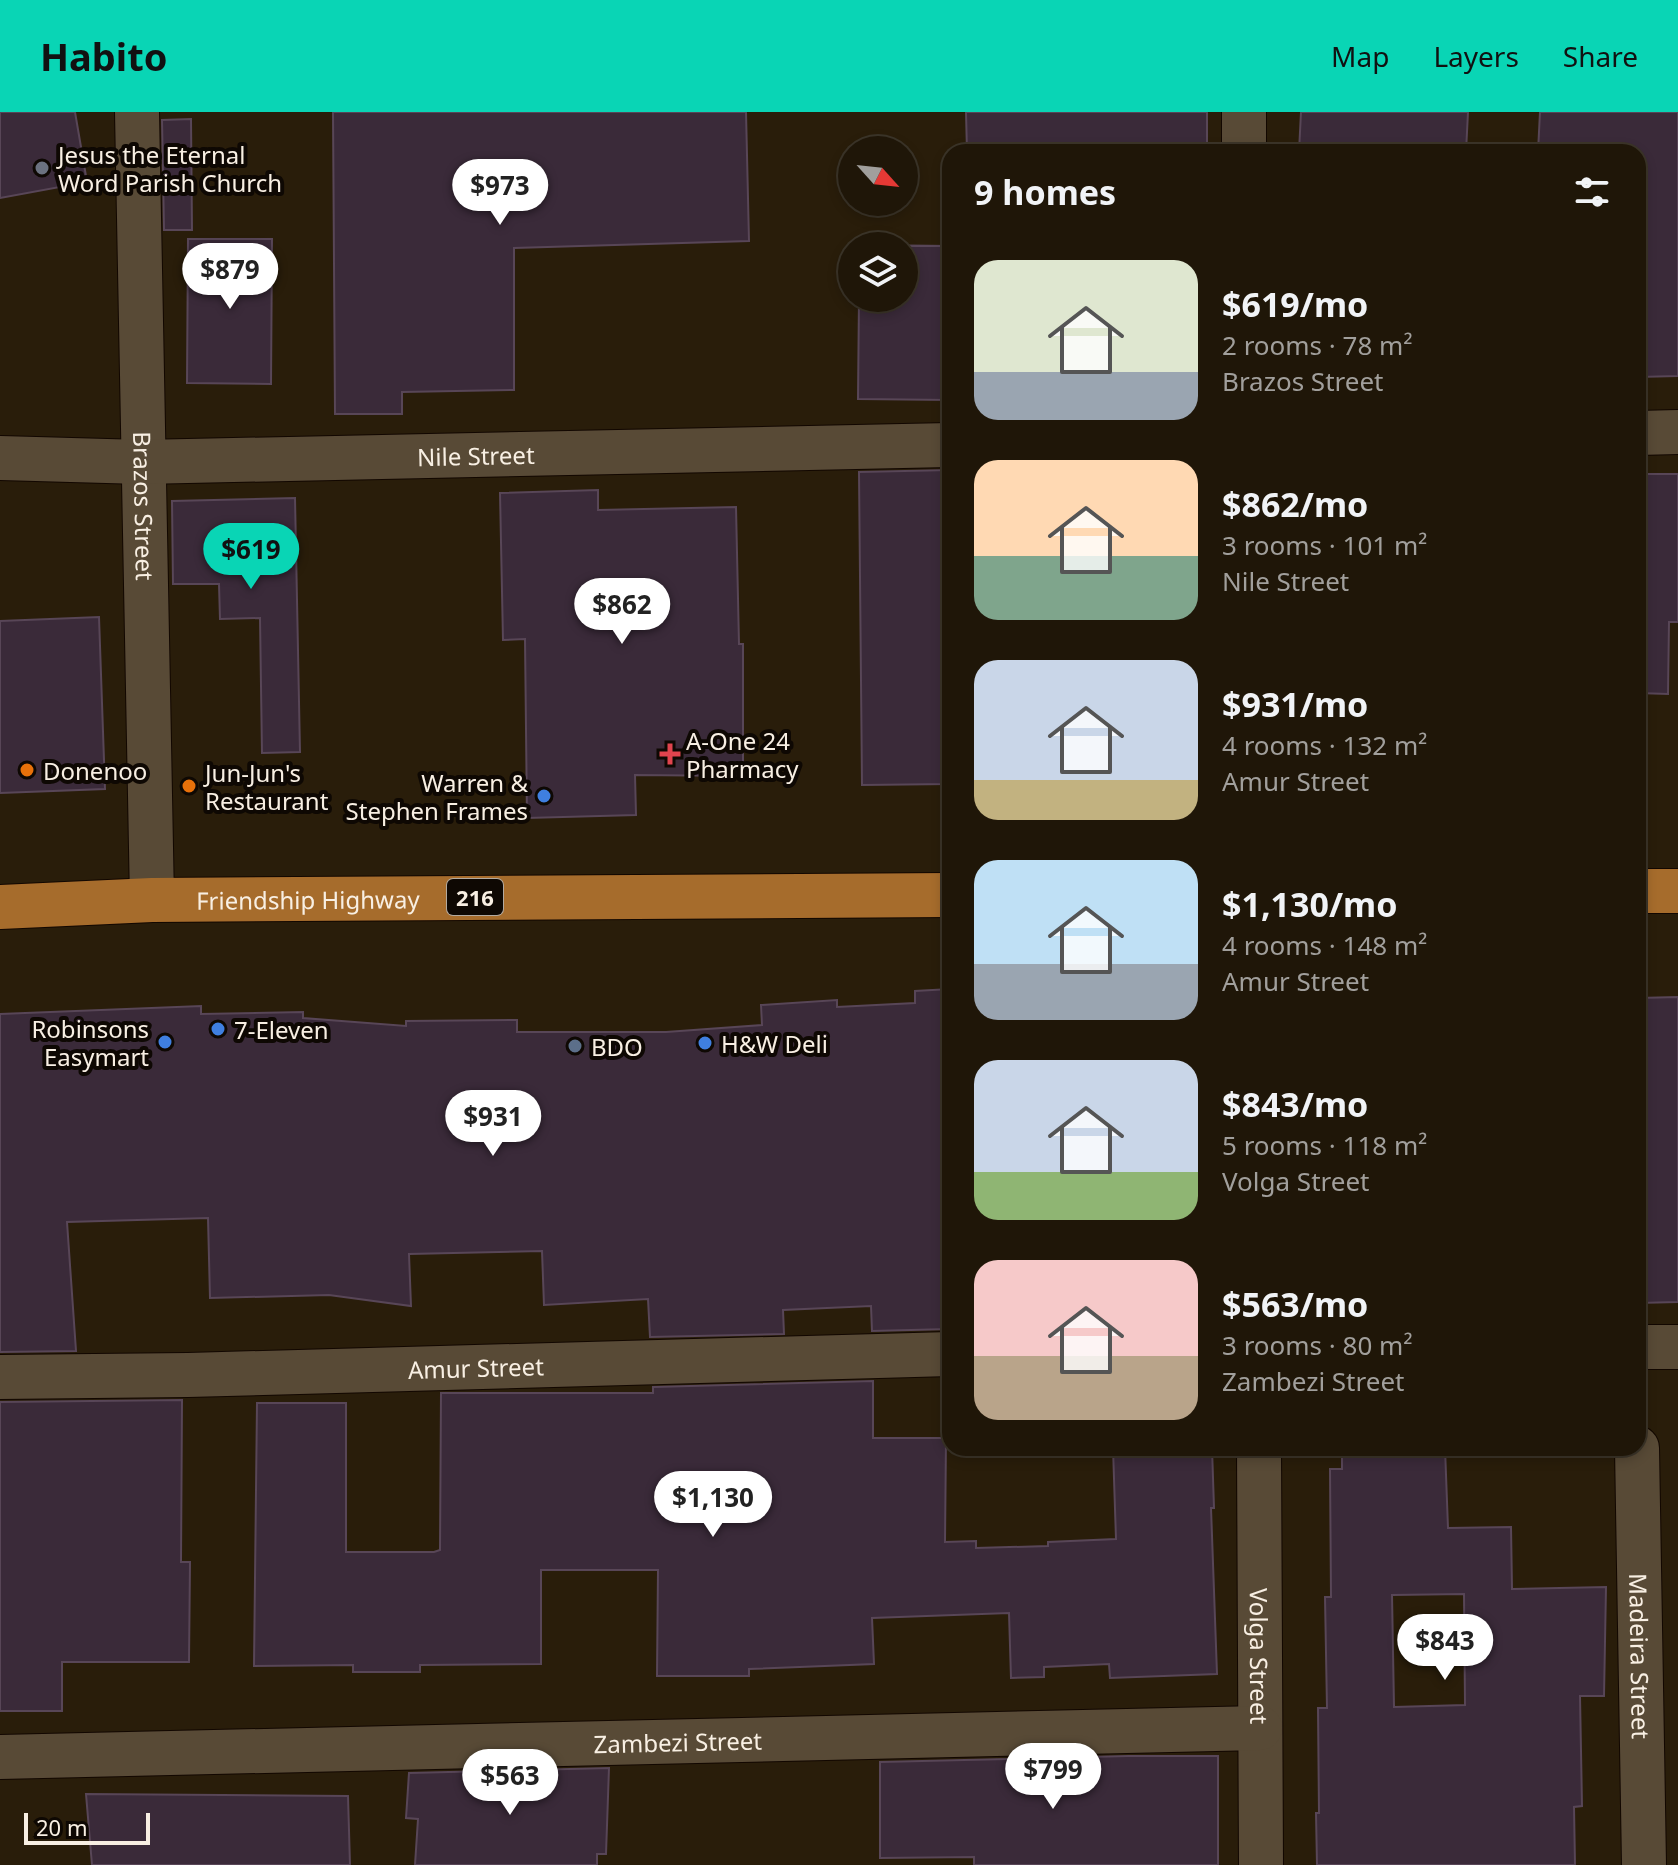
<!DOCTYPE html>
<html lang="en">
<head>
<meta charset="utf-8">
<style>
	:root { --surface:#1f1608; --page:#2c2316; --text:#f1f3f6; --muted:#a19f9c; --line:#3c3529; --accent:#09d5b5 }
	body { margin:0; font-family:"Noto Sans",sans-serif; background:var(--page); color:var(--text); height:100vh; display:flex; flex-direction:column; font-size:30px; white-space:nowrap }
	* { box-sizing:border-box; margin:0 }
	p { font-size:26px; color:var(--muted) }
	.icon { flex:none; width:44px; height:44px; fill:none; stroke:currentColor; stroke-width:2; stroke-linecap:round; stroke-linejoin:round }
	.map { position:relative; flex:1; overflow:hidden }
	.details { position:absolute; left:942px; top:32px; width:704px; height:1312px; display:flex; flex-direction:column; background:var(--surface); border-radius:24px; box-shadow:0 4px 12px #0003,0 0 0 2px var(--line) }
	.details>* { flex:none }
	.needle { width:52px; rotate:117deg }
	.controls { position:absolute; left:838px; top:24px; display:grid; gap:16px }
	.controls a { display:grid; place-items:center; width:80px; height:80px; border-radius:50%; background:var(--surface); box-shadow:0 4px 12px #0003,0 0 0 2px var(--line); font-size:40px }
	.scale { position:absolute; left:24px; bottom:20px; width:126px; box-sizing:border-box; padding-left:8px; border:4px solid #f8efe3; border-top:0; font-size:22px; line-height:28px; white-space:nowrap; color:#f8efe3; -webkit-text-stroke:6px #0e0803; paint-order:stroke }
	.price { position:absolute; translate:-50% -68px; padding:0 18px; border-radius:28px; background:#fff; color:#222; font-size:26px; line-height:52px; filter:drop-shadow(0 2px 4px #0008) }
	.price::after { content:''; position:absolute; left:50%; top:48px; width:24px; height:18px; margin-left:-12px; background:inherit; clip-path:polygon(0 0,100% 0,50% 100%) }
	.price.current { background:var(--accent); color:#111 }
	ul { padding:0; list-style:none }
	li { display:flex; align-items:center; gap:24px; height:200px; padding:0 32px }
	li span { display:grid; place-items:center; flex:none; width:224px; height:160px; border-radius:24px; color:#555 }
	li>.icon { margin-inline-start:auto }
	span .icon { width:96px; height:96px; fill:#fffc; stroke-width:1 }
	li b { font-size:34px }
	h2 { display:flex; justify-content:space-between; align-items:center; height:96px; padding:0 32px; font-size:34px }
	header { display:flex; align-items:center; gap:48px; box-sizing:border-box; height:112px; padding:0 40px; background:var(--accent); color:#111 }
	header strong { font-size:38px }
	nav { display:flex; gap:44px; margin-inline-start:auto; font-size:28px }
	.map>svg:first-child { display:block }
</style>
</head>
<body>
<header>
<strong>Habito</strong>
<nav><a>Map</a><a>Layers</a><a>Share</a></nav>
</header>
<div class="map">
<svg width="1678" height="1753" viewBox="0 0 1678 1753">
	<rect width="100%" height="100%" fill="#291d0a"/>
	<!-- building -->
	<g fill="#3a2a39" stroke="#584657" stroke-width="2" fill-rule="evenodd">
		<polygon points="0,0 75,0 87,70 0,86"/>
		<polygon points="333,0 746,0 749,129 514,136 514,278 402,280 402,302 335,302"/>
		<polygon points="966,0 1207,0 1207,40 967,40"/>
		<polygon points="1301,0 1468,0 1466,40 1299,40"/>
		<polygon points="1540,0 1678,0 1678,264 1638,265 1638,40 1538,40"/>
		<polygon points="191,7 192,118 164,118 162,8"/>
		<polygon points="188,127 272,127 271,272 187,271"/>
		<polygon points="860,133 950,134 950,288 858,287 859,186 904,186 904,134"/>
		<polygon points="950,358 950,672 862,673 859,360"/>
		<polygon points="1638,362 1678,362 1678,510 1669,510 1668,582 1638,581"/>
		<polygon points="598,378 598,398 736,395 739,532 743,532 743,664 635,663 636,703 527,706 525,527 503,528 500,381"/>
		<polygon points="295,386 300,640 262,641 260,506 220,507 219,472 173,472 172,389"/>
		<polygon points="99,505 105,677 0,681 0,509"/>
		<polygon points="950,877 950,1217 872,1219 871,1194 783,1198 784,1222 650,1225 648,1187 544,1193 542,1139 409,1142 411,1194 329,1183 210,1186 208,1106 67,1110 76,1239 0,1240 0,902 201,894 201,902 303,900 303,906 406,914 406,909 517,908 517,920 666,920 762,913 761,893 837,888 837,895 915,891 915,879"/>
		<polygon points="1678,885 1678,1190 1638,1191 1638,886"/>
		<polygon points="873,1269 873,1326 946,1326 945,1430 976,1429 976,1436 1048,1434 1048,1430 1116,1427 1113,1336 1212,1336 1214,1396 1211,1396 1217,1562 1110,1566 1109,1552 1044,1555 1044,1565 1011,1566 1009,1501 872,1506 874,1552 749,1557 749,1564 657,1564 658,1458 541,1458 541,1552 420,1553 420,1560 353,1560 353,1553 254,1554 257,1291 346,1291 346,1440 434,1440 440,1438 441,1281 653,1281 653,1275"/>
		<polygon points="182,1288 181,1450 190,1450 189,1550 62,1550 62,1599 0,1599 0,1290"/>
		<path d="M1342 1336H1445L1448 1416 1511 1415 1512 1477 1606 1475 1604 1584H1580L1582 1694 1574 1695 1575 1753H1317L1316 1701H1319L1318 1596H1327L1325 1485H1331L1330 1357H1342ZM1464 1482 1465 1593 1394 1595 1392 1483Z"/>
		<polygon points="1128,1644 1218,1644 1218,1753 974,1753 974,1745 880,1746 880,1650"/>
		<polygon points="609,1656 606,1742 597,1742 597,1753 415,1753 418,1707 406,1706 409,1661"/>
		<polygon points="86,1682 348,1684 350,1753 92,1753"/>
	</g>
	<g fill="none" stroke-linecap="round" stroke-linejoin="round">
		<!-- minor casing -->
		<g stroke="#120700" stroke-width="46">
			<g id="minor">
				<path id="s1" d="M137 0 152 788"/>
				<polyline points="1244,0 1244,40"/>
				<polyline points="1638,321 1678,320"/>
				<path id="s2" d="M0 346 142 350 950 333"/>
				<polyline points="1638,1235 1678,1235"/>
				<path id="s3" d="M0 1265 188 1263 950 1242"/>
				<path id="s4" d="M1259 1336 1261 1753"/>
				<path id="s5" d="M1637 1336 1644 1753"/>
				<path id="s6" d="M0 1645 1260 1616"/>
			</g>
		</g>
		<!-- major casing -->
		<g stroke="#120700" stroke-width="46">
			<g id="major">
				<polyline points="1638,779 1678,779"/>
				<path id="s7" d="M0 795 152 788 950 783"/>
			</g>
		</g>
		<!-- minor -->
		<use href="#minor" stroke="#584a36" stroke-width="44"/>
		<!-- major -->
		<use href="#major" stroke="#a66c2c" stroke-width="44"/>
	</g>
	<!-- markers -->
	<circle fill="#6b7280" stroke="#0e0803" stroke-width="3" cx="42" cy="56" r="8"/>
	<path fill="#e0444e" stroke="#0e0803" stroke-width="3" d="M666 630h8v8h8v8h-8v8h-8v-8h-8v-8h8z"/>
	<g fill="#e8710a" stroke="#0e0803" stroke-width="3">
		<circle cx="27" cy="658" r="8"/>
		<circle cx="189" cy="674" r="8"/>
	</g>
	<g fill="#3f7fe0" stroke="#0e0803" stroke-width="3">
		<circle cx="544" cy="684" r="8"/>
		<circle cx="218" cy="917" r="8"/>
		<circle cx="165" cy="930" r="8"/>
		<circle cx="705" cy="931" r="8"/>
	</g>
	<circle fill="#5c6f8a" stroke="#0e0803" stroke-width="3" cx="575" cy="934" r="8"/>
	<g text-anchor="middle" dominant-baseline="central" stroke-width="8" stroke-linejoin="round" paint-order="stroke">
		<!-- shield labels -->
		<rect fill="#0e0803" stroke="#b2aaa0" stroke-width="2" x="447" y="767" width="56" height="36" rx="6"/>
		<g font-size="22" font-weight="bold" fill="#f8efe3">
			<text x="475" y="785">216</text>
		</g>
		<!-- poi labels -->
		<g font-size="24" fill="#f8efe3" stroke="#0e0803" text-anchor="start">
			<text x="58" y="42">Jesus the Eternal<tspan x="58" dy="28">Word Parish Church</tspan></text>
			<text x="686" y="628">A-One 24<tspan x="686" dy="28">Pharmacy</tspan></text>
			<text x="43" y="658">Donenoo</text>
			<text x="205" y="660">Jun-Jun's<tspan x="205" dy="28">Restaurant</tspan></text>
			<text x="528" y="670" text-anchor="end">Warren &amp;<tspan x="528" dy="28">Stephen Frames</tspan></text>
			<text x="149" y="916" text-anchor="end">Robinsons<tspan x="149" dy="28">Easymart</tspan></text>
			<text x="234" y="917">7-Eleven</text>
			<text x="721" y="931">H&amp;W Deli</text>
			<text x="591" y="934">BDO</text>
		</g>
		<!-- street labels -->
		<g font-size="24" fill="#f8efe3" stroke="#0e0803">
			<text stroke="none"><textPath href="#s2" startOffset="476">Nile Street</textPath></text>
			<text stroke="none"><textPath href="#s1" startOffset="394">Brazos Street</textPath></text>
			<text stroke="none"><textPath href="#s7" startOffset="308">Friendship Highway</textPath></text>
			<text stroke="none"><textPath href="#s3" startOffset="476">Amur Street</textPath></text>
			<text stroke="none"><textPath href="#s5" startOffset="208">Madeira Street</textPath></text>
			<text stroke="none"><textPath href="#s4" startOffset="208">Volga Street</textPath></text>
			<text stroke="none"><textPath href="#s6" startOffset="678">Zambezi Street</textPath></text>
		</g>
	</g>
</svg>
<div class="controls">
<a><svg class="needle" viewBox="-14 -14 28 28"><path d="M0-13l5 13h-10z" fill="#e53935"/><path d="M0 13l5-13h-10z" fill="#a19f9c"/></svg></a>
<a><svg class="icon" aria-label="layers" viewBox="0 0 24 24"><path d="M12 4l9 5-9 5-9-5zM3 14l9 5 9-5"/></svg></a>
</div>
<div class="scale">20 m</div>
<b class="price" style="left:500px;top:115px">$973</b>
<b class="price" style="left:230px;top:199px">$879</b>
<b class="price current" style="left:251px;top:479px">$619</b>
<b class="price" style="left:622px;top:534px">$862</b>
<b class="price" style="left:493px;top:1046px">$931</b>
<b class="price" style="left:713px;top:1427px">$1,130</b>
<b class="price" style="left:1445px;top:1570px">$843</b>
<b class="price" style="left:1053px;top:1699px">$799</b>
<b class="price" style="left:510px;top:1705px">$563</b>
<section class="details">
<h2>9 homes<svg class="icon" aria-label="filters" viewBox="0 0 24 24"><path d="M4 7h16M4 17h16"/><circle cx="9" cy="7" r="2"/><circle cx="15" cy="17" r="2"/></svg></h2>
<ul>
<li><span style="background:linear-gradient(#dfe7d0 70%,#9aa5b1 0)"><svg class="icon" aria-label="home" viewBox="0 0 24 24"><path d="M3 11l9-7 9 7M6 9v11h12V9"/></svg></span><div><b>$619/mo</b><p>2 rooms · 78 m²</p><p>Brazos Street</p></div></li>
<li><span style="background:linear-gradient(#ffd9b3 60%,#7fa58c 0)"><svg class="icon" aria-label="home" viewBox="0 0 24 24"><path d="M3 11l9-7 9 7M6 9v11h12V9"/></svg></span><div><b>$862/mo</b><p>3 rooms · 101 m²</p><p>Nile Street</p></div></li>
<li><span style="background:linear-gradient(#c9d6e8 75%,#c2b280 0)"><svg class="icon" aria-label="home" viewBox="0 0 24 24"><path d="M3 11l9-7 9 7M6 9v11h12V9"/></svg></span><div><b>$931/mo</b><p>4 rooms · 132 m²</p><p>Amur Street</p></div></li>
<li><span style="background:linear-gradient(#bfe0f5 65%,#9aa5b1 0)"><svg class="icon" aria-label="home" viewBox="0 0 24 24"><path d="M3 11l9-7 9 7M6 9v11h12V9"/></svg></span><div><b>$1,130/mo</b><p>4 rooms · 148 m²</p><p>Amur Street</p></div></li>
<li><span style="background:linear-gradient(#c9d6e8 70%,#8fb573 0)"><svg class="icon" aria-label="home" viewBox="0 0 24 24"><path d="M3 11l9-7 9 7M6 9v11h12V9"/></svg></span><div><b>$843/mo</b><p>5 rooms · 118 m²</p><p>Volga Street</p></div></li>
<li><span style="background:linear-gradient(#f6c9c9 60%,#b9a48a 0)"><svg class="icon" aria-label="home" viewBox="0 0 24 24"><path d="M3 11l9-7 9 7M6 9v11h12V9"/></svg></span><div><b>$563/mo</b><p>3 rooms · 80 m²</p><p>Zambezi Street</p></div></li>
</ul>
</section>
</div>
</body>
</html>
